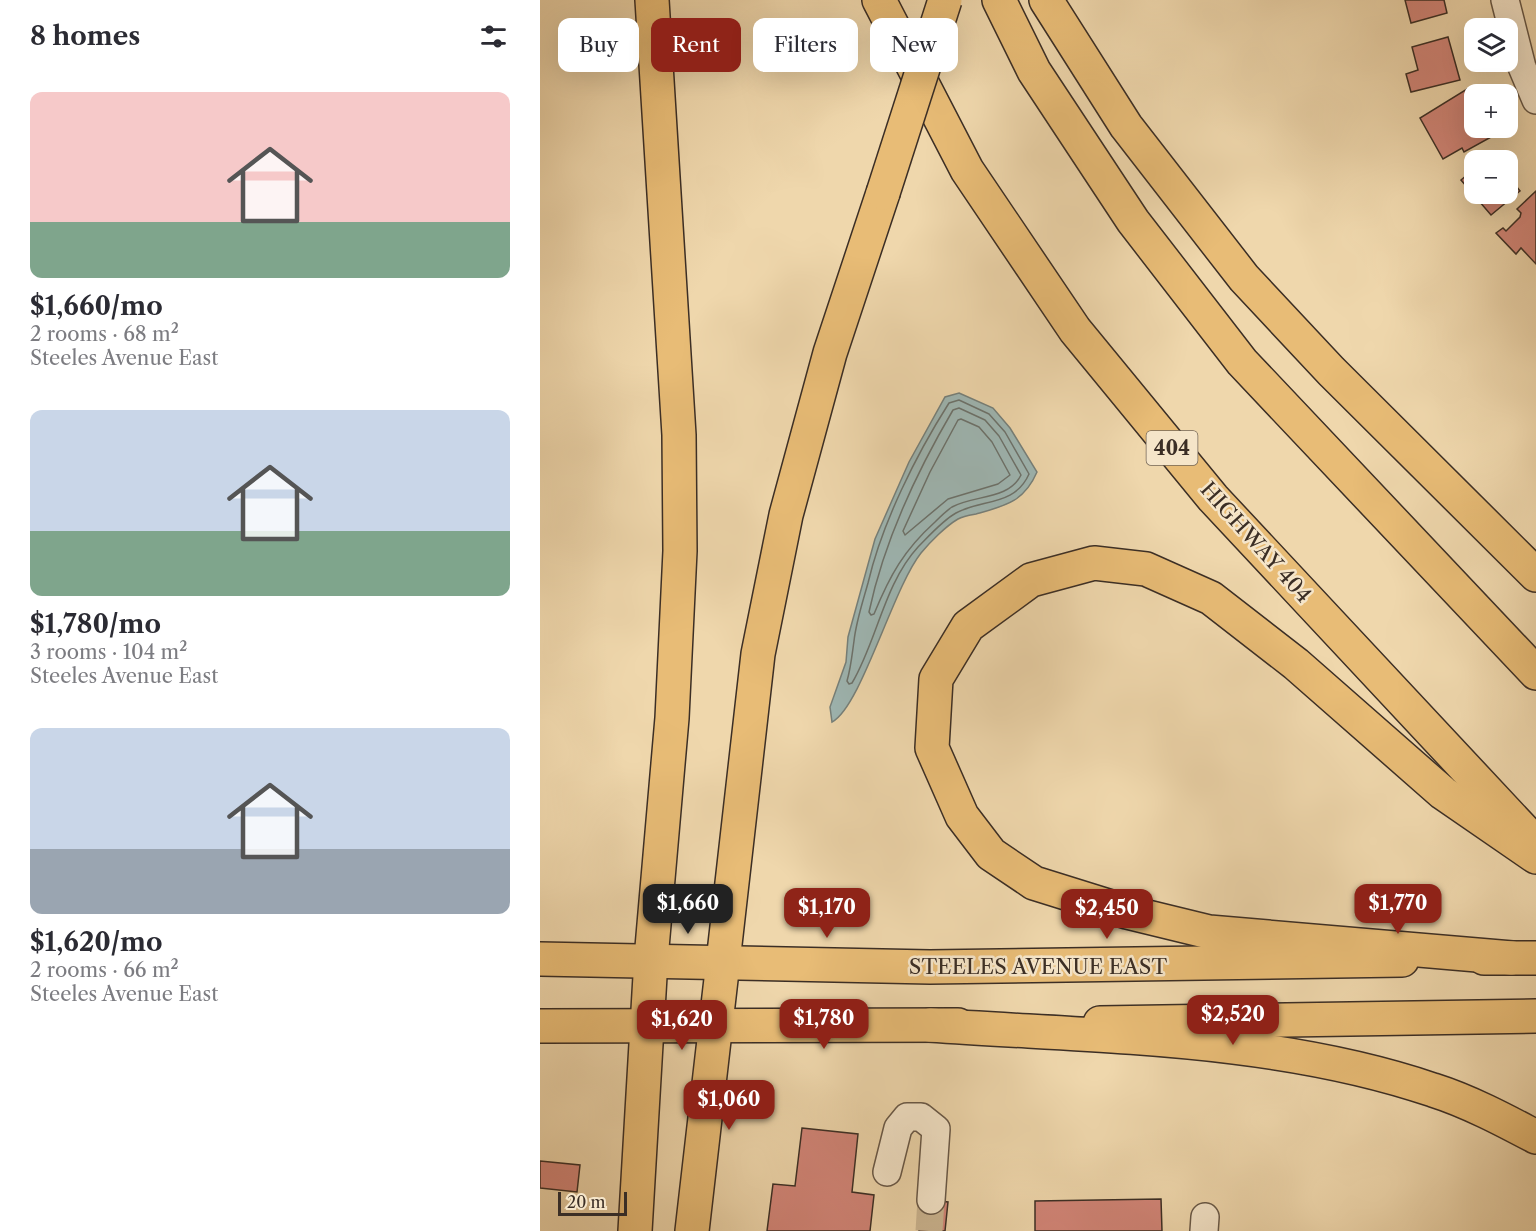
<!DOCTYPE html>
<html lang="en">
<head>
<meta charset="utf-8">
<style>
	:root { --surface:#fff; --page:#f2f2f3; --text:#2b2b33; --muted:#7c7c81; --accent:#8f2418 }
	body { margin:0; font-family:"Libre Caslon Text",serif; background:var(--page); color:var(--text); height:100vh; display:flex; flex-direction:column; font-size:22px; white-space:nowrap }
	* { box-sizing:border-box; margin:0 }
	p { font-size:20px; color:var(--muted) }
	.icon { flex:none; width:33px; height:33px; fill:none; stroke:currentColor; stroke-width:2; stroke-linecap:round; stroke-linejoin:round }
	.map { position:relative; flex:1; overflow:hidden }
	.panel { display:flex; flex-direction:column; background:var(--surface); width:540px }
	.panel>* { flex:none }
	.top-card { position:absolute; left:18px; top:18px; width:570px; height:54px; display:flex; gap:12px }
	.fabs { position:absolute; left:924px; top:18px; display:grid; gap:12px }
	.fabs a { display:grid; place-items:center; width:54px; height:54px; border-radius:12px; background:var(--surface); box-shadow:0 6px 24px #0002; font-size:30px }
	.scale { position:absolute; left:18px; bottom:15px; width:69px; box-sizing:border-box; padding-left:6px; border:3px solid #3b2e25; border-top:0; font-size:16px; line-height:21px; white-space:nowrap; color:#3b2e25; -webkit-text-stroke:4px #f5e5c9; paint-order:stroke }
	.price { position:absolute; translate:-50% -51px; padding:0 14px; border-radius:12px; background:var(--accent); color:#fff; font-size:20px; line-height:39px; filter:drop-shadow(0 2px 3px #0008) }
	.price::after { content:''; position:absolute; left:50%; top:36px; width:18px; height:14px; margin-left:-9px; background:inherit; clip-path:polygon(0 0,100% 0,50% 100%) }
	.price.on { background:#222; color:#fff }
	ul { padding:0; list-style:none }
	li { display:grid; align-content:center; gap:12px; height:318px; padding:0 30px }
	li span { display:grid; place-items:center; height:186px; border-radius:12px; color:#555 }
	li>.icon { margin-inline-start:auto }
	span .icon { width:108px; height:108px; fill:#fffc; stroke-width:1 }
	li b { font-size:26px }
	h2 { display:flex; justify-content:space-between; align-items:center; height:72px; padding:0 30px; font-size:26px }
	.pill { padding:0 21px; border-radius:12px; background:var(--surface); box-shadow:0 6px 24px #0002; font-size:21px; line-height:54px }
	.pill.on { background:var(--accent); color:#fff }
	main { display:flex; flex:1; min-height:0 }
	.map>svg:first-child { display:block }
</style>
</head>
<body>
<main>
<section class="panel">
<h2>8 homes<svg class="icon" aria-label="filters" viewBox="0 0 24 24"><path d="M4 7h16M4 17h16"/><circle cx="9" cy="7" r="2"/><circle cx="15" cy="17" r="2"/></svg></h2>
<ul>
<li><span style="background:linear-gradient(#f6c9c9 70%,#7fa58c 0)"><svg class="icon" aria-label="home" viewBox="0 0 24 24"><path d="M3 11l9-7 9 7M6 9v11h12V9"/></svg></span><div><b>$1,660/mo</b><p>2 rooms · 68 m²</p><p>Steeles Avenue East</p></div></li>
<li><span style="background:linear-gradient(#c9d6e8 65%,#7fa58c 0)"><svg class="icon" aria-label="home" viewBox="0 0 24 24"><path d="M3 11l9-7 9 7M6 9v11h12V9"/></svg></span><div><b>$1,780/mo</b><p>3 rooms · 104 m²</p><p>Steeles Avenue East</p></div></li>
<li><span style="background:linear-gradient(#c9d6e8 65%,#9aa5b1 0)"><svg class="icon" aria-label="home" viewBox="0 0 24 24"><path d="M3 11l9-7 9 7M6 9v11h12V9"/></svg></span><div><b>$1,620/mo</b><p>2 rooms · 66 m²</p><p>Steeles Avenue East</p></div></li>
</ul>
</section>
<div class="map">
<svg width="996" height="1231" viewBox="0 0 996 1231">
	<rect width="100%" height="100%" fill="#efd7ac"/>
	<filter id="stains"><feTurbulence type="fractalNoise" baseFrequency=".00333" numOctaves="4"/><feColorMatrix values="0 0 0 0 .2 0 0 0 0 .09 0 0 0 0 .02 0 0 0 .5 -.17"/></filter>
	<radialGradient id="worn" r=".72"><stop offset=".6" stop-color="#630" stop-opacity="0"/><stop offset="1" stop-color="#630" stop-opacity=".3"/></radialGradient>
	<!-- water -->
	<path fill="#9eb7b4" stroke="#76807b" stroke-width="1.5" d="M419 393 453 408 470 428 497 472C484 502 465 506 436 514 430 515 423 516 418 519 406 526 390 542 381 553 353 588 321 707 292 722L290 707 306 662 308 637 335 539 369 462 405 397Z"/>
	<g fill="none" stroke-linecap="round" stroke-linejoin="round">
		<!-- shore -->
		<g stroke="#6c726c" stroke-width="1.5">
			<path d="M419 400 449 414 465 432 489 474C475 506 442 499 416 513 403 520 388 537 378 547 344 584 337 641 312 683L309 684 307 681C311 667 312 655 314 641 316 622 323 601 328 583 342 523 376 455 409 403Z"/>
			<path d="M419 408 445 420 459 436 481 475C469 500 433 495 412 507 406 511 400 517 395 522 364 550 350 575 334 614L331 615 329 612C344 541 376 473 413 410Z"/>
			<polygon points="421,419 439,427 452,442 470,475 458,484 408,499 365,535 363,531 390,472 418,420"/>
		</g>
	</g>
	<!-- building -->
	<g fill="#d28578" stroke="#3b2e25" stroke-width="1.5">
		<polygon points="865,0 904,0 907,13 871,23"/>
		<polygon points="908,37 920,80 871,92 866,74 878,70 872,47"/>
		<polygon points="927,89 934,102 934,128 948,128 953,136 924,152 922,148 903,159 880,118"/>
		<polygon points="934,169 934,194 968,194 968,176 980,191 951,215 921,180"/>
		<polygon points="996,191 996,264 981,248 976,254 956,233 963,228 966,231 980,217 981,213 977,209"/>
		<polygon points="262,1128 318,1134 312,1192 334,1195 330,1231 227,1231 233,1184 255,1186"/>
		<polygon points="0,1161 40,1165 37,1192 0,1188"/>
		<polygon points="382,1199 408,1202 405,1231 379,1231"/>
		<polygon points="621,1199 622,1231 495,1231 495,1201"/>
	</g>
	<g fill="none" stroke-linecap="round" stroke-linejoin="round">
		<!-- minor-tunnel -->
		<polyline stroke="#cbb591" stroke-width="27" stroke-dasharray="27 14" stroke-linecap="butt" points="389,1231 391,1200"/>
		<!-- minor casing -->
		<g stroke="#685847" stroke-width="30">
			<g id="minor">
				<polyline points="965,0 982,67 996,100"/>
				<polyline points="347,1172 358,1128 367,1117 381,1117 396,1129 391,1200"/>
				<polyline points="664,1231 665,1217"/>
			</g>
		</g>
		<!-- major casing -->
		<g stroke="#3b2e25" stroke-width="36">
			<g id="major">
				<polyline points="944,958 996,958"/>
				<polyline points="0,959 390,967 862,960"/>
				<polyline points="560,1023 996,1016"/>
				<polyline points="0,1026 418,1025"/>
				<polyline points="95,1231 111,959"/>
				<polyline points="152,1231 183,962"/>
			</g>
		</g>
		<!-- highway casing -->
		<g stroke="#3b2e25" stroke-width="36">
			<g id="highway">
				<polyline points="339,0 427,170 535,330 673,498 986,833"/>
				<polyline points="459,0 494,71 593,221 702,362 996,673"/>
				<polyline points="506,0 586,126 704,278 791,371 996,575"/>
				<polyline points="972,958 669,932 587,912 494,883 451,854 422,816 392,748 396,679 428,626 491,580 554,563 606,569 671,598 756,664 903,793 996,857"/>
				<polyline points="111,959 132,718 140,551 139,435 112,0"/>
				<polyline points="183,962 218,654 246,515 290,353 343,193"/>
				<path d="M390 1025C557 1037 734 1036 893 1090 928 1101 964 1120 996 1137"/>
			</g>
		</g>
		<!-- minor -->
		<use href="#minor" stroke="#f5e5c9" stroke-width="27"/>
		<!-- major -->
		<use href="#major" stroke="#e8bc76" stroke-width="33"/>
		<!-- highway -->
		<use href="#highway" stroke="#e8bc76" stroke-width="33"/>
		<!-- highway-bridge casing -->
		<g stroke="#3b2e25" stroke-width="36" stroke-linecap="butt">
			<polyline id="highway-bridge" points="343,193 405,0"/>
		</g>
		<!-- highway-bridge -->
		<use href="#highway-bridge" stroke="#e8bc76" stroke-width="33"/>
	</g>
	<g text-anchor="middle" dominant-baseline="central" stroke-width="5" stroke-linejoin="round" paint-order="stroke">
		<!-- shield labels -->
		<rect fill="#f5e5c9" stroke="#736556" stroke-width="1.5" x="606.5" y="431" width="51" height="34" rx="4.5"/>
		<g font-size="20" font-weight="bold" fill="#3b2e25">
			<text x="632" y="448">404</text>
		</g>
		<!-- street labels -->
		<g font-size="21" fill="#3b2e25" stroke="#f5e5c9">
			<text transform="translate(716 542) rotate(48)">HIGHWAY 404</text>
			<text x="498" y="966">STEELES AVENUE EAST</text>
		</g>
	</g>
	<rect width="100%" height="100%" filter="url(#stains)"/>
	<rect width="100%" height="100%" fill="url(#worn)"/>
</svg>
<div class="fabs">
<a><svg class="icon" aria-label="layers" viewBox="0 0 24 24"><path d="M12 4l9 5-9 5-9-5zM3 14l9 5 9-5"/></svg></a>
<a>+</a>
<a>−</a>
</div>
<div class="scale">20 m</div>
<b class="price on" style="left:148px;top:935px">$1,660</b>
<b class="price" style="left:858px;top:935px">$1,770</b>
<b class="price" style="left:287px;top:939px">$1,170</b>
<b class="price" style="left:567px;top:940px">$2,450</b>
<b class="price" style="left:693px;top:1046px">$2,520</b>
<b class="price" style="left:284px;top:1050px">$1,780</b>
<b class="price" style="left:142px;top:1051px">$1,620</b>
<b class="price" style="left:189px;top:1131px">$1,060</b>
<div class="top-card">
<a class="pill">Buy</a>
<a class="pill on">Rent</a>
<a class="pill">Filters</a>
<a class="pill">New</a>
</div>
</div>
</main>
</body>
</html>
